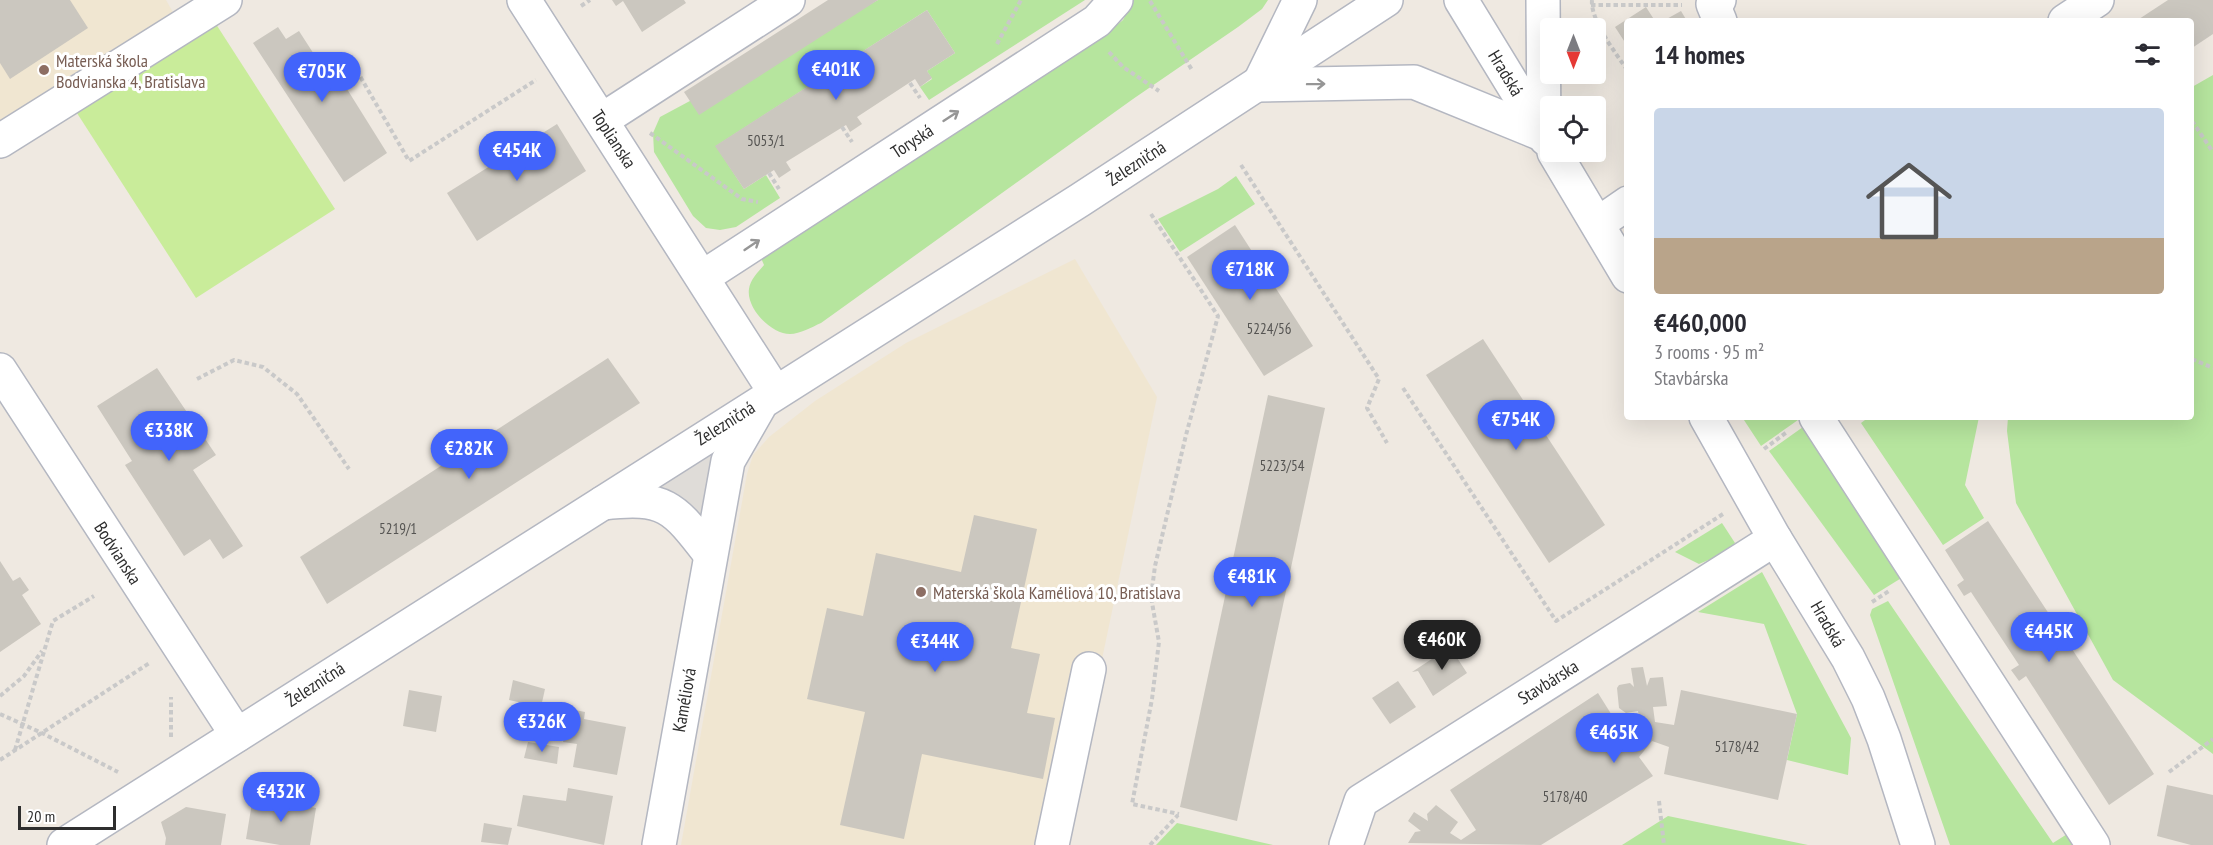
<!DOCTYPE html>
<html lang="en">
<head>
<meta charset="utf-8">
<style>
	:root { --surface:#fff; --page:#f7f7f7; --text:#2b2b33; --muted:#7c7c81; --accent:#4264fb }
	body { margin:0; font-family:"PT Sans Narrow",sans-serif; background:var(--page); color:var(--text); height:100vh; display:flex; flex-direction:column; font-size:22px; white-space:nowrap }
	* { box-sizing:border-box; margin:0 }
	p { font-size:20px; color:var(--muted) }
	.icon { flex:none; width:33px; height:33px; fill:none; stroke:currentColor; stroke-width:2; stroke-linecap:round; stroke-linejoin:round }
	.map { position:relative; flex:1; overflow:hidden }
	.side { position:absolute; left:1624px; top:18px; width:570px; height:402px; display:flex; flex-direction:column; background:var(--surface); border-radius:6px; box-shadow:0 6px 24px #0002 }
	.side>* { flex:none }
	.needle { width:39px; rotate:180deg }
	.buttons { position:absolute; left:1540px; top:18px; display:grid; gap:12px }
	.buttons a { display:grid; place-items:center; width:66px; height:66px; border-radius:6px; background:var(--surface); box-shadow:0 6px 24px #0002; font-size:30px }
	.scale { position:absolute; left:18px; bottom:15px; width:98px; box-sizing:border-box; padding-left:6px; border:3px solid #2e2e2e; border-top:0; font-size:16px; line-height:21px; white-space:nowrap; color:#2e2e2e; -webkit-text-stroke:4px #fff; paint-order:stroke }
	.price { position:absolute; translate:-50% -51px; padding:0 14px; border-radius:21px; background:var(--accent); color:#fff; font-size:20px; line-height:39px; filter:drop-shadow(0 2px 3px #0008) }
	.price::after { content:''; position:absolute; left:50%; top:36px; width:18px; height:14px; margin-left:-9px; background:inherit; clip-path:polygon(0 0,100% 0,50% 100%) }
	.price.selected { background:#222; color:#fff }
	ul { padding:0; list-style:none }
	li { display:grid; align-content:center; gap:12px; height:318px; padding:0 30px }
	li span { display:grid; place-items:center; height:186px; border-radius:6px; color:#555 }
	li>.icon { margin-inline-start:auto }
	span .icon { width:108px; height:108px; fill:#fffc; stroke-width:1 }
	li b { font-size:26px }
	h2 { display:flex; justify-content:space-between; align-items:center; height:72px; padding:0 30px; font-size:26px }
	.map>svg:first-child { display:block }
</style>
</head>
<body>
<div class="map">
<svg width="2213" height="845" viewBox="0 0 2213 845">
	<rect width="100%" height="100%" fill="#efe9e1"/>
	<!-- education -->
	<g fill="#f0e6d1">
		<polygon points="0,0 166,0 174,14 0,127"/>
		<polygon points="1075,259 1157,397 1063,845 681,845 747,474 753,455 769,437 815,401 906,343"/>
	</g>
	<!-- green -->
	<g fill="#b6e59e">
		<polygon points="878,0 1085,0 929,100 920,87 932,79 927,71 955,53 927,10 716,146 744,189 766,175 780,198 736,227 720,230 706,228 693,216 654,152 653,133 660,117"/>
		<path d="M1133 0H1268L1262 9 1238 27 1133 99 821 323C812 327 800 334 790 334 771 334 746 308 749 289 750 280 758 272 764 265L761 258 1108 32 1123 20Z"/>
		<polygon points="2213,75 2213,754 2113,680 2016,503 2007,431 2008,417 2192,417 2192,87"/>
		<polygon points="1236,176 1255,204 1180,252 1158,219 1218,189"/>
		<polygon points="1742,417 1796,417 1798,420 1761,446"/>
		<polygon points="1869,417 1979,417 1965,485 1984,518 1943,545 1861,423"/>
		<polygon points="1803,427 1903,577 1874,595 1769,451"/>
		<polygon points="1722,523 1735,543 1723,554 1699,564 1675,552"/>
		<polygon points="1762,572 1851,738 1848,775 1787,760 1797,714 1764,624 1698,612"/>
		<polygon points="1888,601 2053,843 2072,831 2081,845 1950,845 1870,615 1872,609"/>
		<polygon points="1668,816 1808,845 1622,845"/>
		<polygon points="1177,823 1273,845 1156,845"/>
	</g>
	<!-- pitch -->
	<polygon fill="#c9ec9a" points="214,21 335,209 196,298 75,110"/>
	<!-- plaza -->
	<polygon fill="#dfdcd8" points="713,451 715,455 705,516 699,518 653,488"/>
	<!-- building -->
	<g fill="#cbc7bf">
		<polygon points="0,0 70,0 88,28 10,79 0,63"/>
		<polygon points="612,0 684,0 686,3 642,32 623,1 616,6"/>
		<polygon points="828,0 878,0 699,115 684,92"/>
		<polygon points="2168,0 2213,0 2213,34 2192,48 2192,21 2136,21"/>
		<polygon points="1646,7 1655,21 1628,21 1628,47 1615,27"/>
		<polygon points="927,10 955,53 927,71 932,78 920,87 915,79 857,117 862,124 850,132 846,125 786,162 791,170 779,178 774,170 744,189 715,146"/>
		<polygon points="1681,11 1687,21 1663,21"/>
		<polygon points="278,27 286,39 299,31 319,62 327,57 387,153 344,182 253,43"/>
		<polygon points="557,124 586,171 477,241 447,193"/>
		<polygon points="1235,225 1313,346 1264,376 1187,257"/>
		<polygon points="1483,339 1605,525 1549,563 1426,375"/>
		<polygon points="608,358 640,403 327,604 300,557"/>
		<polygon points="157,368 216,455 193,470 243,546 223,559 210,539 184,556 125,465 132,461 97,406"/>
		<polygon points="1268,395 1325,408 1237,821 1180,807"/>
		<polygon points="974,515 1037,529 1011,648 1040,654 1027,713 1055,718 1043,779 922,754 904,839 840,825 865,712 807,699 827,608 863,616 876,553 961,572"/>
		<polygon points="1988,521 2154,774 2109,805 2026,676 2019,681 2011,670 2019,665 1971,592 1964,596 1957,585 1964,580 1945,550"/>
		<polygon points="0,561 13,581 20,577 29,590 22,595 41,624 0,652"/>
		<polygon points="1450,647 1467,673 1433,696 1418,671 1412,672"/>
		<polygon points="1643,667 1647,686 1650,678 1663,677 1667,706 1653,707 1655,722 1674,725 1681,690 1797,714 1778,800 1664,774 1669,747 1652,741 1639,757 1653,776 1541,845 1408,843 1415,832 1421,831 1408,821 1414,812 1428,821 1427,814 1436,805 1458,822 1450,833 1461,840 1476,830 1450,790 1598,693 1628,741 1640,722 1638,711 1626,713 1619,708 1617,688 1619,685 1630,683 1634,687 1631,668"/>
		<polygon points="513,680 545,689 541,707 509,700"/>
		<polygon points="1398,681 1416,707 1390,724 1372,698"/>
		<polygon points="409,690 442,696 436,732 403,726"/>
		<polygon points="570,709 585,712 584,719 626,727 617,775 573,767 577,744 563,742"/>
		<polygon points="528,742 559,747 557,764 524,758"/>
		<polygon points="2167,785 2213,795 2213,845 2191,845 2157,836"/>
		<polygon points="568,788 613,796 604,845 517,826 523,795 566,801"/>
		<polygon points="253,797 316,808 310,845 280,845 246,839"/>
		<polygon points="186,807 226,814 221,845 165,845 166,838 161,822"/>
		<polygon points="484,823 512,828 508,845 481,842"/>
	</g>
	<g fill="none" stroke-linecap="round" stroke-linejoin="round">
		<!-- minor casing -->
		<g stroke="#b4b7c1" stroke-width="36">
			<g id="minor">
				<polyline points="524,0 775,392"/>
				<polyline points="1461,0 1546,139"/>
				<polyline points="1543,0 1544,135"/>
				<polyline points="1719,0 1713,4 1720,21"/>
				<polyline points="2065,21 2097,0"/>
				<polyline points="1260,82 1300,0"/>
				<polyline points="1258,85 1414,82 1544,135"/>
				<polyline points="602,120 788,0"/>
				<polyline points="0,141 225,0"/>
				<polyline points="1554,152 1628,276"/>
				<polyline points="1599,223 1628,203"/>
				<polyline points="703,277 1097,21 1116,0"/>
				<polyline points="0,370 237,735"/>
				<polyline points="1706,417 1775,539 1848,658 1868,698 1884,739 1918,845"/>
				<polyline points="1816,417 2093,845"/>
				<path d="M603 503C665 496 673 506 710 554"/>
				<polyline points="64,845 1080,200 1386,0"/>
				<polyline points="659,845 728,461 759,407"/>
				<polyline points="1052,845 1089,669"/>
				<polyline points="1346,845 1361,801 1775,539"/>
			</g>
		</g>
		<!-- path -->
		<g stroke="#c9c9c9" stroke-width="4" stroke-dasharray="4.5 3" stroke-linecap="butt">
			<path d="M1592 0C1590 20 1617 55 1628 71"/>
			<polyline points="1150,1 1192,70"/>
			<polyline points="1591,5 1682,5"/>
			<polyline points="581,6 590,0"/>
			<polyline points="997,44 1021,0"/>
			<polyline points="1109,52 1123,67 1159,91"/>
			<polyline points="353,64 409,161 536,80"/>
			<polyline points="910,83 920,98"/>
			<polyline points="2192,121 2213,152"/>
			<polyline points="842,127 852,142"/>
			<polyline points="650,133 742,199 758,202"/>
			<polyline points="1241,165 1379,379 1367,408 1387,443"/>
			<polyline points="769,173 779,189"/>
			<polyline points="1151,214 1218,316 1186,435 1155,566 1151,597 1159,642 1152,699 1132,804 1179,814"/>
			<polyline points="2192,359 2213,368"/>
			<polyline points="197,379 234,360 263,367 297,394 349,469"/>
			<polyline points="1403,388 1556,621 1723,514"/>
			<polyline points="1764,449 1787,432"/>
			<polyline points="1872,602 1889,591"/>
			<polyline points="0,696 24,676 42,651"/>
			<polyline points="0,714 42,733 118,772"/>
			<polyline points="171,737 171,697"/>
			<polyline points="15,750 53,621 94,596"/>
			<polyline points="0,760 151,662"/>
			<polyline points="2169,772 2213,739"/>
			<polyline points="1659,801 1664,845"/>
			<polyline points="1150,845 1178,815"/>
		</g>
		<!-- minor -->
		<use href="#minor" stroke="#fff" stroke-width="33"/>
	</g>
	<!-- one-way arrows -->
	<defs><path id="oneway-shaft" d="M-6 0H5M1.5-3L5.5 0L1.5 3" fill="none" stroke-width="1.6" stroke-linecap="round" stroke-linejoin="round" transform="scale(1.5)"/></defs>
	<g stroke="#969696">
		<use href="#oneway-shaft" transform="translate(1316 84) rotate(-1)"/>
		<use href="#oneway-shaft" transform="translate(951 116) rotate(-33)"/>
		<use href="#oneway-shaft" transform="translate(752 245) rotate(-34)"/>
	</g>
	<!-- markers -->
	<g fill="#8d6e63" stroke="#fff" stroke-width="2">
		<circle cx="44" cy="70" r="6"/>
		<circle cx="921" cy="592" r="6"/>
	</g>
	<g text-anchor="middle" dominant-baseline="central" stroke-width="6" stroke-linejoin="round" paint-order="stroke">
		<!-- number labels -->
		<g font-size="15" fill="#555452">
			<text x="766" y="140">5053/1</text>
			<text x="1269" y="328">5224/56</text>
			<text x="1282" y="465">5223/54</text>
			<text x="398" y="528">5219/1</text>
			<text x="1737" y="746">5178/42</text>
			<text x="1565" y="796">5178/40</text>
		</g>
		<!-- education labels -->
		<g font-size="18" fill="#785e54" stroke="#fff" text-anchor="start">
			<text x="56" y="60">Materská škola<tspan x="56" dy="21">Bodvianska 4, Bratislava</tspan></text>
			<text x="933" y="592">Materská škola Kaméliová 10, Bratislava</text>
		</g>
		<!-- street labels -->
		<g font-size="18" fill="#2e2e2e" stroke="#fff">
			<text transform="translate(1506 73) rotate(59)">Hradská</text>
			<text transform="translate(614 139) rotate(57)">Toplianska</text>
			<text transform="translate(912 141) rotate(-33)">Toryská</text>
			<text transform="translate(1136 163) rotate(-33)">Železničná</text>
			<text transform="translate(725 423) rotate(-32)">Železničná</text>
			<text transform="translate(118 553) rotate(57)">Bodvianska</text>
			<text transform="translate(1828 624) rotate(60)">Hradská</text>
			<text transform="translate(1548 682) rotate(-32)">Stavbárska</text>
			<text transform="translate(315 684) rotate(-33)">Železničná</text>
			<text transform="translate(684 700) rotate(-80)">Kaméliová</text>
		</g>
	</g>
</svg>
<div class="buttons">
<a><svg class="needle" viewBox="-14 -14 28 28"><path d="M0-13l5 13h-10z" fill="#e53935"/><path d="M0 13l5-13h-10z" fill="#7c7c81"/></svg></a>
<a><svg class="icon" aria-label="locate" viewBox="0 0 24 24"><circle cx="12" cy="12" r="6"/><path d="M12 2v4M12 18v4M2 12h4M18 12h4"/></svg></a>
</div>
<div class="scale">20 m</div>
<b class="price" style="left:836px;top:101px">€401K</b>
<b class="price" style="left:322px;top:103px">€705K</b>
<b class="price" style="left:517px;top:182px">€454K</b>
<b class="price" style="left:1250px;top:301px">€718K</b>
<b class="price" style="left:1516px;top:451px">€754K</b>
<b class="price" style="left:169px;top:462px">€338K</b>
<b class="price" style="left:469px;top:480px">€282K</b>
<b class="price" style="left:1252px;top:608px">€481K</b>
<b class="price" style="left:2049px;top:663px">€445K</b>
<b class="price selected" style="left:1442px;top:671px">€460K</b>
<b class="price" style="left:935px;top:673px">€344K</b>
<b class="price" style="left:542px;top:753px">€326K</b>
<b class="price" style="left:1614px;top:764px">€465K</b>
<b class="price" style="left:281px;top:823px">€432K</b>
<section class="side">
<h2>14 homes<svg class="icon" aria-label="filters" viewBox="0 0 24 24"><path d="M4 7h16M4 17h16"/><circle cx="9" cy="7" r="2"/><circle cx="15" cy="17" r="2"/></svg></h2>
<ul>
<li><span style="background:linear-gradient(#c9d6e8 70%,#b9a48a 0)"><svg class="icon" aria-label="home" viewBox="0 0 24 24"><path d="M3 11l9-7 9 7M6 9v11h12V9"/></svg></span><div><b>€460,000</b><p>3 rooms · 95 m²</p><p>Stavbárska</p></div></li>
</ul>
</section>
</div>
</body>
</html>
